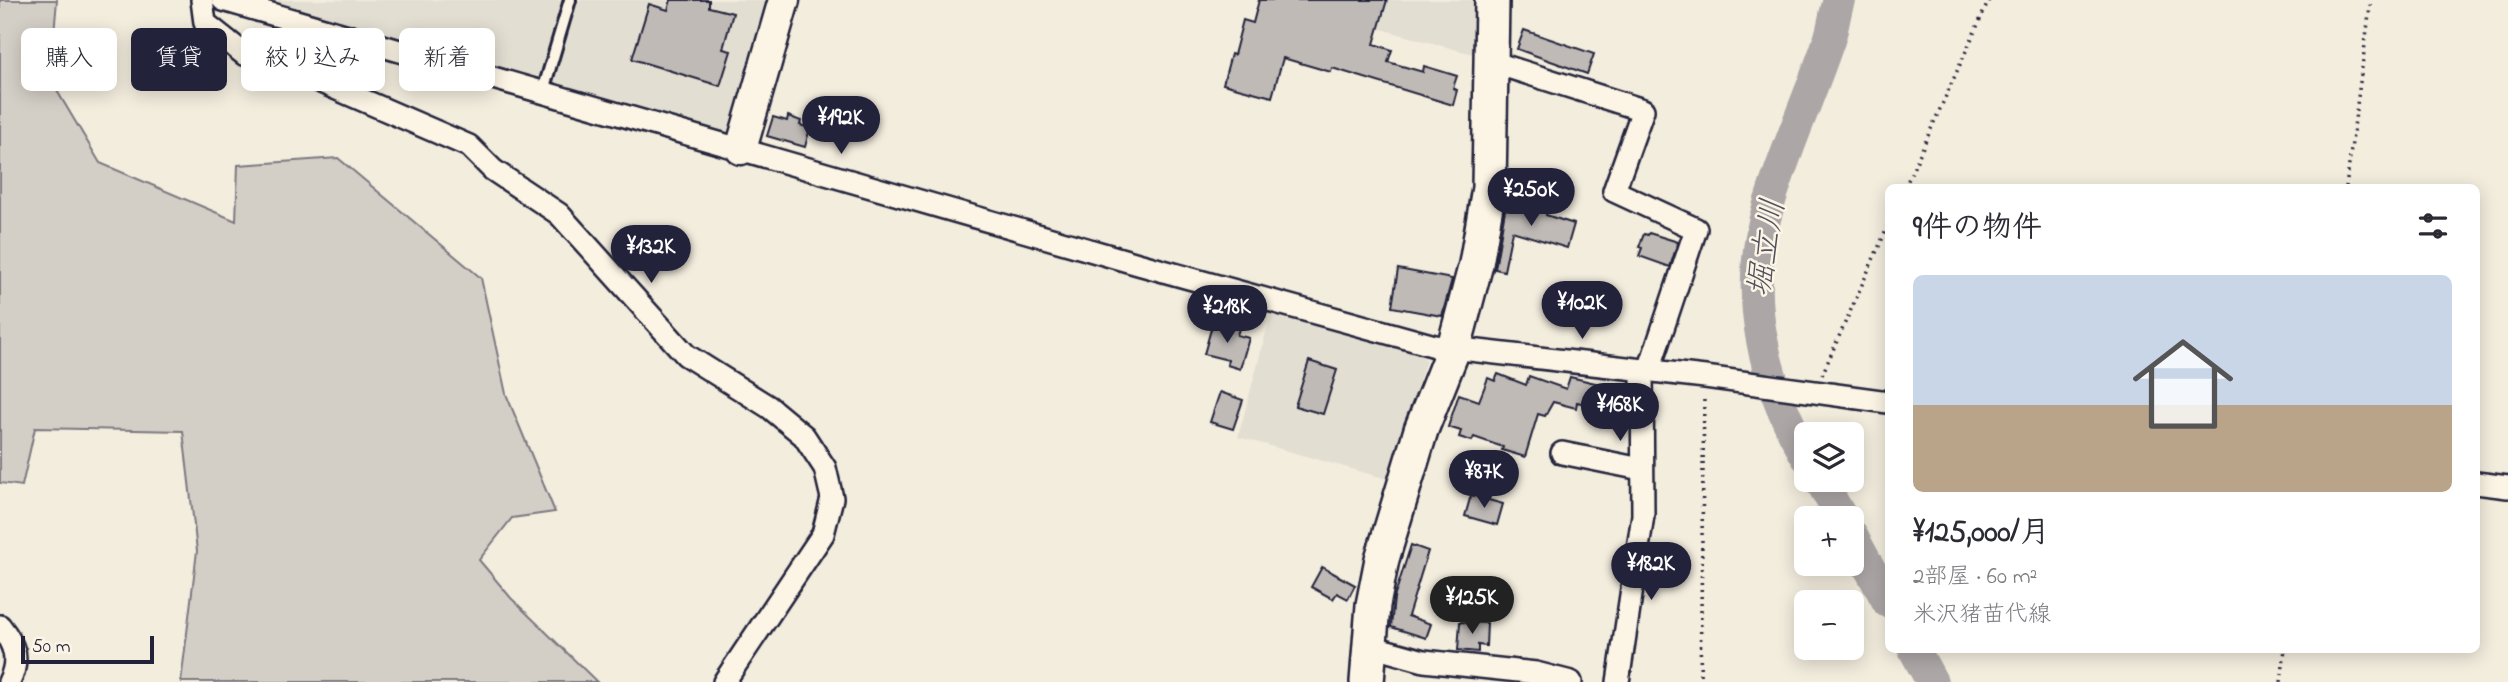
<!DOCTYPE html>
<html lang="ja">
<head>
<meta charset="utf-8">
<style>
	:root { --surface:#fff; --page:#f7f7f7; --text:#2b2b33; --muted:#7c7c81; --accent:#22223b }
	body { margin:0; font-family:"Indie Flower","Klee One",sans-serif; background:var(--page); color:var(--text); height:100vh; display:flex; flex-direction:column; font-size:26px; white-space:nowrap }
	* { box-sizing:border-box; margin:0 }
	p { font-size:23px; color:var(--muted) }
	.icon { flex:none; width:38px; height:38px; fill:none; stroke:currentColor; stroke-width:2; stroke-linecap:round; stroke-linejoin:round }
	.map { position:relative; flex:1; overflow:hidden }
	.drawer { position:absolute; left:1885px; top:184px; width:595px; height:469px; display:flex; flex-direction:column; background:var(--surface); border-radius:10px; box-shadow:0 4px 18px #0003 }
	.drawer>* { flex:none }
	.banner { position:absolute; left:21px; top:28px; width:665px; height:63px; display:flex; gap:14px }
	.buttons { position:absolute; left:1794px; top:422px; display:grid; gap:14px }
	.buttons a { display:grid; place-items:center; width:70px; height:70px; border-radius:10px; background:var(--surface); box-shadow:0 4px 18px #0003; font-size:35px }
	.scale { position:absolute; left:21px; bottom:18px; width:133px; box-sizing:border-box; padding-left:7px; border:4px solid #22223b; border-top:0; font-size:19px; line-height:24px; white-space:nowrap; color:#22223b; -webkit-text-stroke:5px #fcf5e5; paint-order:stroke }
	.price { position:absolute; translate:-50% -60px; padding:0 16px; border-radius:24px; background:var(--accent); color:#fff; font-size:23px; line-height:46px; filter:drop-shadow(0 2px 4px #0008) }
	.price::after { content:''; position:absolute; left:50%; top:42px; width:21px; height:16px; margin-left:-10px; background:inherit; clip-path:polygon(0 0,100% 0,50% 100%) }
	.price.selected { background:#222; color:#fff }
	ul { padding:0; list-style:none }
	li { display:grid; align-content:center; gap:14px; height:371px; padding:0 28px }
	li span { display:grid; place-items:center; height:217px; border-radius:10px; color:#555 }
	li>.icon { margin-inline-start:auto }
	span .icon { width:126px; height:126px; fill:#fffc; stroke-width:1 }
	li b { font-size:30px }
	h2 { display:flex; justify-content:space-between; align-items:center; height:84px; padding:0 28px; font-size:30px }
	.tag { padding:0 24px; border-radius:10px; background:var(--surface); box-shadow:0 4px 18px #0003; font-size:24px; line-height:63px }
	.tag.selected { background:var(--accent); color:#fff }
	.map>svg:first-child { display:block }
</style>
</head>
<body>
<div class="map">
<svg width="2508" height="682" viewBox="0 0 2508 682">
	<rect width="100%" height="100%" fill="#f3edde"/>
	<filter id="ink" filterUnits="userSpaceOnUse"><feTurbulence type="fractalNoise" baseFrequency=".0143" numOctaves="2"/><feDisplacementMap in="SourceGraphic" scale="14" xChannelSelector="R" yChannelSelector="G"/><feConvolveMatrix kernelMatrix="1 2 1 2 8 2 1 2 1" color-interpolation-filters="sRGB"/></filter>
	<g filter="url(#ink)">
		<!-- built -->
		<g fill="#e3ded2">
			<polygon points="253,0 768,0 729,136"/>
			<polygon points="1275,0 1480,0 1476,55"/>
			<polygon points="1273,307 1420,350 1426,360 1387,479 1238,437"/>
		</g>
		<!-- green -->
		<polygon fill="#d4cfc6" stroke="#7b7880" stroke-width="2" points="0,0 57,0 50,79 100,163 236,221 238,165 338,158 481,278 506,394 555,512 512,518 479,560 511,598 597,682 181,682 197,551 183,431 35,428 22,486 0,483"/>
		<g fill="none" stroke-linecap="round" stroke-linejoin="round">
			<!-- stream -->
			<polyline stroke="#75727b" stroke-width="5" points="24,666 25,649"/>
			<!-- river -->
			<g stroke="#aca7a6" stroke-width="32">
				<path d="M1806 456C1763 381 1743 295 1767 211 1783 155 1808 101 1827 46 1833 32 1834 15 1839 0"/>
				<polyline points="1820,480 1842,518"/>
				<polyline points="1852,536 1888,602"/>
				<polyline points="1914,649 1932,682"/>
			</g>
		</g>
		<!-- building -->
		<g fill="#bfbab6" stroke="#22223b" stroke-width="2">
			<polygon points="671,0 709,0 709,7 733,13 723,49 731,51 720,86 632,59 649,4 668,10"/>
			<polygon points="1259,0 1387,0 1374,44 1392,50 1388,62 1423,72 1424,66 1457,76 1453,88 1457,90 1453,105 1332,68 1331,72 1283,58 1272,97 1223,84 1231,54 1234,55 1243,20 1253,23"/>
			<polygon points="1524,30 1594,54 1587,74 1517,49"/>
			<polygon points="788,116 801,121 800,125 810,128 805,147 767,136 773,117 787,121"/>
			<polygon points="1507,198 1548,209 1546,215 1574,224 1567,248 1512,231 1504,271 1495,269"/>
			<polygon points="1649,233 1678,242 1670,267 1639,256 1642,248 1639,247 1644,234 1648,235"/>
			<polygon points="1398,269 1452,279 1442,316 1392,307"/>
			<polygon points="1213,322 1239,329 1237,335 1249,338 1240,369 1227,365 1228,360 1204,354"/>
			<polygon points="1309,361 1337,370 1323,414 1295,406"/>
			<polygon points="1498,374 1526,385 1529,376 1566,389 1570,377 1629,391 1629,411 1620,409 1619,412 1577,402 1576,408 1553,402 1545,416 1538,414 1525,457 1502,450 1503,447 1474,437 1472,441 1459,437 1461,431 1448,427 1459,394 1479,401 1488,378 1495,381"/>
			<polygon points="1220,392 1243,400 1233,429 1210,422"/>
			<polygon points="1471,495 1503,504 1497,525 1465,516"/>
			<polygon points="1411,545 1428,551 1408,616 1431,624 1426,638 1391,627 1394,598"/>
			<polygon points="1322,567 1355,585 1348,599 1337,593 1333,599 1311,587"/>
			<polygon points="1460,622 1487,623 1486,646 1478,645 1478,652 1458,650"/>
		</g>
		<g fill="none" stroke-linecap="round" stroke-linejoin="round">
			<!-- lane casing -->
			<g stroke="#22223b" stroke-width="16">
				<polyline id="lane" points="543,91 570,0"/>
			</g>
			<!-- street casing -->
			<g stroke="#22223b" stroke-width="26">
				<g id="street">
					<polyline points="202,0 205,23 244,54 298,72 469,146 493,170 559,214 686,355 769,407 804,436 825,468 832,498 823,534 724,682"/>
					<polyline points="223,0 1138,264 1435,346 1705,377 1888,402"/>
					<polyline points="1492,62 1643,110 1614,191 1696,229 1649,370"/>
					<polyline points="1562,453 1641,469"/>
					<polyline points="2476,483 2508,487"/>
					<path d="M0 626C15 645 20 660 9 682"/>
					<polyline points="1370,646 1424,661 1536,673 1571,682"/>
					<polyline points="1618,682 1643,515 1642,370"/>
				</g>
			</g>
			<!-- secondary casing -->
			<g stroke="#22223b" stroke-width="35">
				<polyline id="secondary" points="741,149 784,0"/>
			</g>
			<!-- primary casing -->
			<g stroke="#22223b" stroke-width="38">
				<polyline id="primary" points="1367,682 1373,605 1382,559 1421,430 1454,347 1476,264 1489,188 1492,0"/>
			</g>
			<!-- path -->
			<g stroke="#22223b" stroke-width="3.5" stroke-dasharray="2 5" stroke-linecap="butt">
				<polyline points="1905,187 1989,0"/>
				<polyline points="2346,187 2371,0"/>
				<polyline points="1822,375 1888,226"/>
				<polyline points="1700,682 1704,397"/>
				<polyline points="2281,682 2285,649"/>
			</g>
			<!-- lane -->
			<use href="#lane" stroke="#fcf5e5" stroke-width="10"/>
			<!-- street -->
			<use href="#street" stroke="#fcf5e5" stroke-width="21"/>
			<!-- secondary -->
			<use href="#secondary" stroke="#fcf5e5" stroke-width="30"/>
			<!-- primary -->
			<use href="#primary" stroke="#fcf5e5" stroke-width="33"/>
		</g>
	</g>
	<g text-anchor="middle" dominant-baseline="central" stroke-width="5" stroke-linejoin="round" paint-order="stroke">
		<!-- water labels -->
		<g font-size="33" font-style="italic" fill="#525160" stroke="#fcf5e5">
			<text transform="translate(1768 248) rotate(-81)">堀立川</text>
		</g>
	</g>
</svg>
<div class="buttons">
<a><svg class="icon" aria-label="layers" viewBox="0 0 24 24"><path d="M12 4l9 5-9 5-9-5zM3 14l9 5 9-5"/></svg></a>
<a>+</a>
<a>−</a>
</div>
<div class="scale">50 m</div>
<b class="price" style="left:841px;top:156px">¥192K</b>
<b class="price" style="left:1531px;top:228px">¥250K</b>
<b class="price" style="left:651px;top:285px">¥132K</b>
<b class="price" style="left:1582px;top:341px">¥102K</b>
<b class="price" style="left:1227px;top:345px">¥218K</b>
<b class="price" style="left:1620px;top:443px">¥168K</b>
<b class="price" style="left:1484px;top:510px">¥87K</b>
<b class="price" style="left:1651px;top:602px">¥182K</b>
<b class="price selected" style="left:1472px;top:636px">¥125K</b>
<div class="banner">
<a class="tag">購入</a>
<a class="tag selected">賃貸</a>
<a class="tag">絞り込み</a>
<a class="tag">新着</a>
</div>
<section class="drawer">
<h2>9件の物件<svg class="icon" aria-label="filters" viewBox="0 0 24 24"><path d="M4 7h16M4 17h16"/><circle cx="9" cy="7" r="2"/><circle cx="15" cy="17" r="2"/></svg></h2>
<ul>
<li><span style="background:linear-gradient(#c9d6e8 60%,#b9a48a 0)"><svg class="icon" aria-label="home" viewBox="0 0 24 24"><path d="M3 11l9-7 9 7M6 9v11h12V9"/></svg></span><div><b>¥125,000/月</b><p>2部屋 · 60 m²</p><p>米沢猪苗代線</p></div></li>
</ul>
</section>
</div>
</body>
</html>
